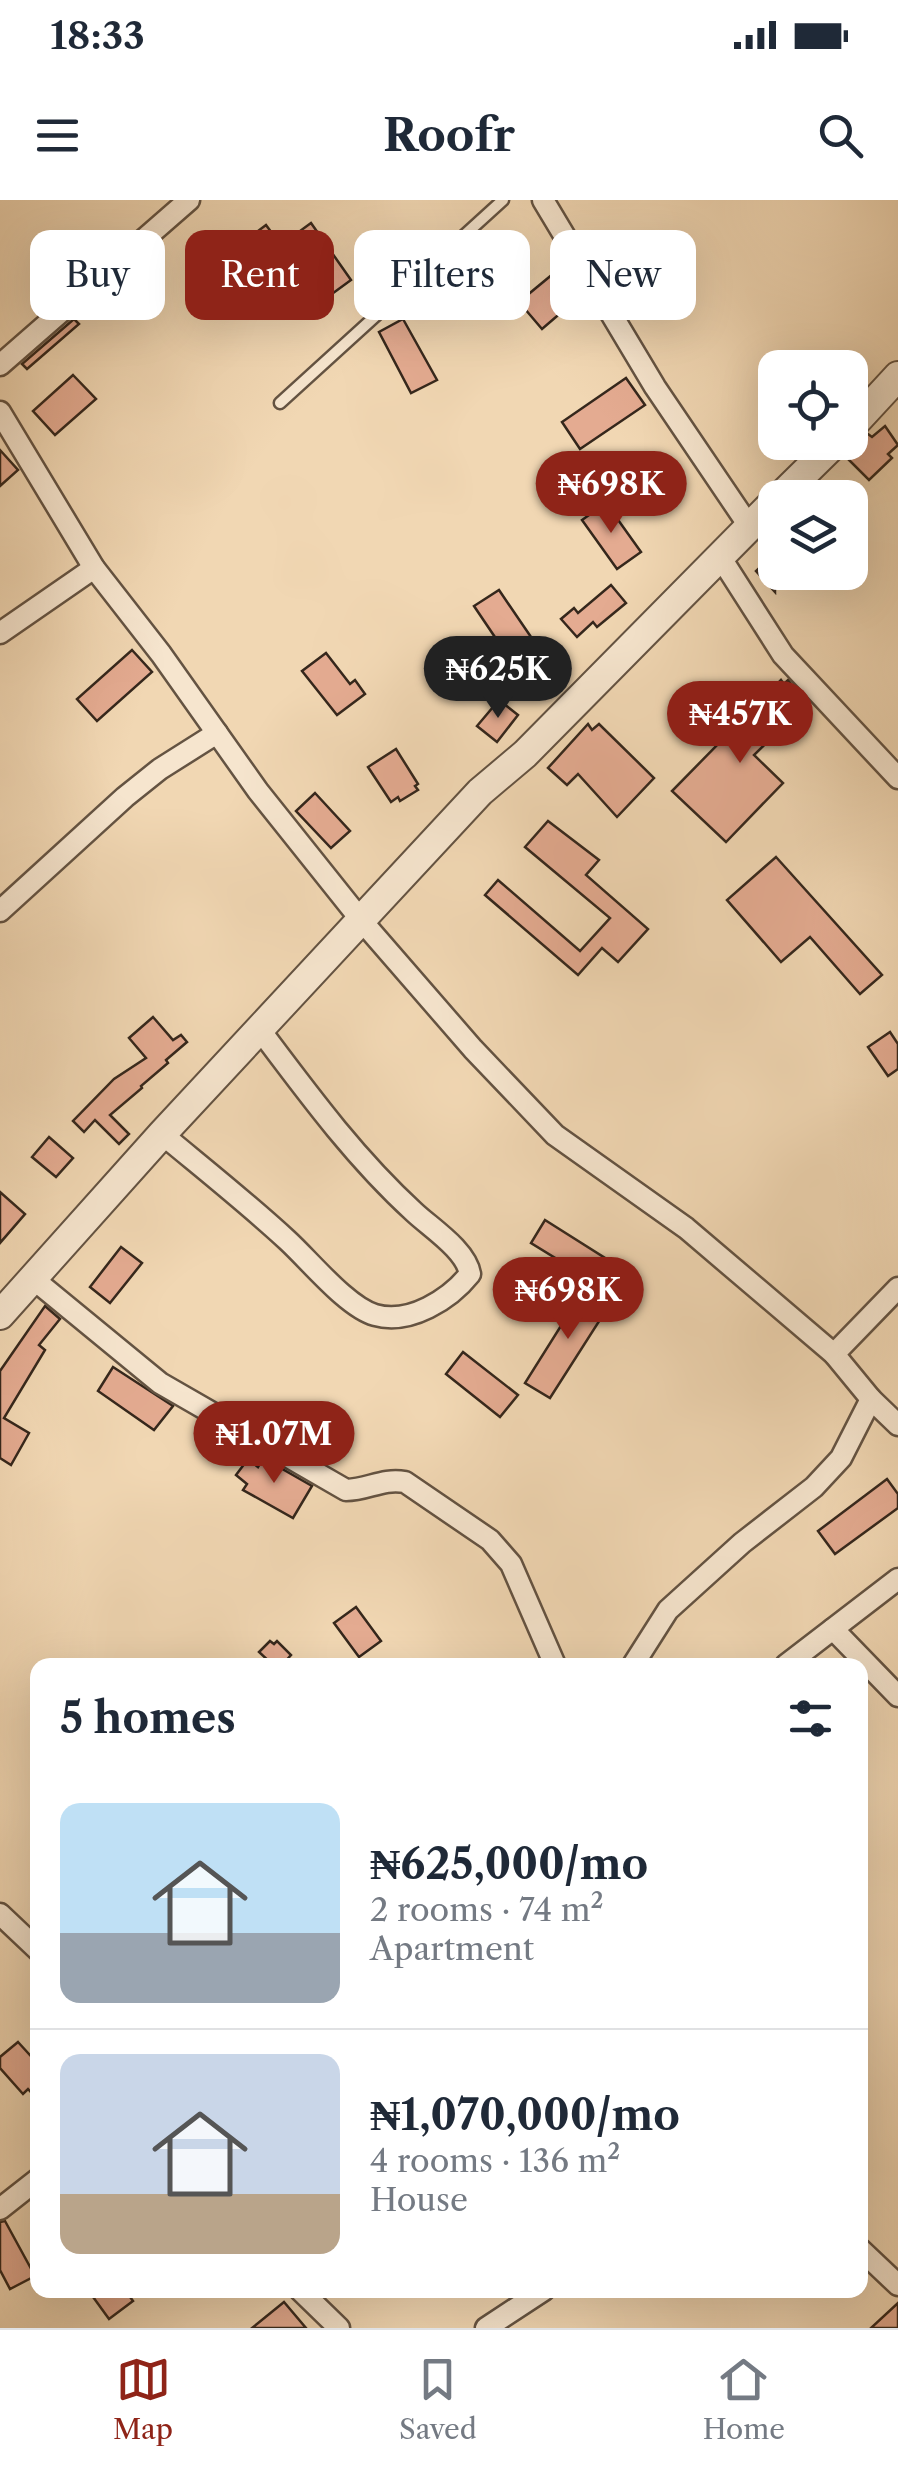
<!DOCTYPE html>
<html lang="en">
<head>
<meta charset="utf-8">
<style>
	:root { --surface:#fff; --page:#f2f2f3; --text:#1f2937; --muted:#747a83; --line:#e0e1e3; --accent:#8f2418 }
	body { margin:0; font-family:"Libre Caslon Text",serif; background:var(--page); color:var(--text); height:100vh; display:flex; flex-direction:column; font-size:38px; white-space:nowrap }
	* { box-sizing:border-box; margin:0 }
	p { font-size:32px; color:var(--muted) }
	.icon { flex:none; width:55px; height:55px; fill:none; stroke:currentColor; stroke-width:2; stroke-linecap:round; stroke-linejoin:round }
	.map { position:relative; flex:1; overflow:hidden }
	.drawer { position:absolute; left:30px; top:1458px; width:838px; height:640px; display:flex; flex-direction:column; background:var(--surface); border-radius:20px; box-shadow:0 10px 40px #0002 }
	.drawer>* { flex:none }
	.hud { position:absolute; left:30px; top:30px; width:840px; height:90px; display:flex; gap:20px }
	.controls { position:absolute; left:758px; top:150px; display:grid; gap:20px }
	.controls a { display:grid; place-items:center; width:110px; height:110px; border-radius:20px; background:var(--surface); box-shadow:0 10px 40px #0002; font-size:50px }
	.price { position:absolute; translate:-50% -85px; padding:0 22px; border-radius:35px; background:var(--accent); color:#fff; font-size:32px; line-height:65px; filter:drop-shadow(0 2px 5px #0008) }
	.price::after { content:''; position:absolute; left:50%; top:60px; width:30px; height:22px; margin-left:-15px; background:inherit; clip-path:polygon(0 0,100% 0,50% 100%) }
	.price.active { background:#222; color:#fff }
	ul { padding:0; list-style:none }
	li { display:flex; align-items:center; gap:30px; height:250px; padding:0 30px }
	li+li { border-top:2px solid var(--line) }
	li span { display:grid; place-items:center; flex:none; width:280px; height:200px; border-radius:20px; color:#555 }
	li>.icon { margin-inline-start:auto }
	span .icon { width:120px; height:120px; fill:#fffc; stroke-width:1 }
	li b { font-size:42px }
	h2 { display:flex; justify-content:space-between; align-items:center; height:120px; padding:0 30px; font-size:42px }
	.pill { padding:0 35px; border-radius:20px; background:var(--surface); box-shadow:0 10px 40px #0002; font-size:35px; line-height:90px }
	.pill.active { background:var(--accent); color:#fff }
	.status { display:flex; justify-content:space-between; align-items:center; height:70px; padding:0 50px; background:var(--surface); direction:ltr }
	.status svg { height:28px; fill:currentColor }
	header { display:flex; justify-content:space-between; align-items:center; height:130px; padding:0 30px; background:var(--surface); font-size:45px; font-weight:800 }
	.tab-bar { display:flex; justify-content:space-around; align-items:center; height:140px; border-top:2px solid var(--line); background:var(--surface); font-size:28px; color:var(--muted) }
	.tab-bar a { display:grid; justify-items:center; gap:5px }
	.tab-bar .active { color:var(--accent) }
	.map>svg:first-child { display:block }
</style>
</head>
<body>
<div class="status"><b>18:33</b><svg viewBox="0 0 49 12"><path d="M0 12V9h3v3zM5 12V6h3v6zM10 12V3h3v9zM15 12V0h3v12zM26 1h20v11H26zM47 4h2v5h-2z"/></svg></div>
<header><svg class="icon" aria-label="menu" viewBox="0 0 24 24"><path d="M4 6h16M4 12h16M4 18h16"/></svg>Roofr<svg class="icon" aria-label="search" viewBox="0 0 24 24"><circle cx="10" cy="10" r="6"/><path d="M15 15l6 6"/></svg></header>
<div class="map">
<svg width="898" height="2128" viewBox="0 0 898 2128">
	<rect width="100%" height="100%" fill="#f1d7b3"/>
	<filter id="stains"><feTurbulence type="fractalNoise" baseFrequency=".002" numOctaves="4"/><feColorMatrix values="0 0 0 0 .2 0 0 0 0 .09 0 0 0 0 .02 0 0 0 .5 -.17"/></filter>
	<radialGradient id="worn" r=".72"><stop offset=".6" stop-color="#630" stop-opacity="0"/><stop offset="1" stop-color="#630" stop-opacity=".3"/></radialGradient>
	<!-- building -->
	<g fill="#e4ab91" stroke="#35271c" stroke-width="2.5">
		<polygon points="311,23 351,80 325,99 285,42"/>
		<polygon points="266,25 280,44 260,59 246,40"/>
		<polygon points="565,64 575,81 568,86 578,98 542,129 519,102"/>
		<polygon points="74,119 79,124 27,169 22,164"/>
		<polygon points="403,119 437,180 411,193 379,132"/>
		<polygon points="73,175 96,199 55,235 33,211"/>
		<polygon points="626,178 645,205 580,249 562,222"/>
		<polygon points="885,226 898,245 888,254 892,258 869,280 846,257 853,245 868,234 872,237"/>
		<polygon points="0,250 18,270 0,286"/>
		<polygon points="606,303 641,352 617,369 582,320"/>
		<polygon points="775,353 775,392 756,371"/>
		<polygon points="611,385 626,403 597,427 593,422 577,437 561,419 574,408 578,413"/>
		<polygon points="499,390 531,437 515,448 512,444 503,449 474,406"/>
		<polygon points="132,450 152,472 97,521 77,499"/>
		<polygon points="326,453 350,484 355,480 365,494 337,515 302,471"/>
		<polygon points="781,480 784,484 788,480 807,503 754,555 783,583 726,642 672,591"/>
		<polygon points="499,500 518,515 497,542 477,526"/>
		<polygon points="588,524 592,530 599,524 654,578 617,617 578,574 567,585 548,568"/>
		<polygon points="396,549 418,584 415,586 418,590 400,601 398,597 391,602 368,567"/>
		<polygon points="315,593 350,631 331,648 296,611"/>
		<polygon points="548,621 599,660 586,675 648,729 618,762 602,748 578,775 485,695 498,680 580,751 610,718 525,647"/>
		<polygon points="776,657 882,775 860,794 810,737 781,762 727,700"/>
		<polygon points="153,817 173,840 181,835 187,842 166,860 168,863 141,886 142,888 110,915 129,934 119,944 95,920 84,932 73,921 114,879 146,858 129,838"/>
		<polygon points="890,832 898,844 898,869 888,876 868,847"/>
		<polygon points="49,937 73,958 56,977 32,957"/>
		<polygon points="0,992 25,1014 0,1043"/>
		<polygon points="545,1020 605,1058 591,1080 531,1043"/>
		<polygon points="121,1047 142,1063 110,1103 90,1087"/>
		<polygon points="586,1086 612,1101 550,1198 525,1183"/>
		<polygon points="45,1106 60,1119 39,1145 45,1150 4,1218 29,1233 11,1265 0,1258 0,1171"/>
		<polygon points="463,1152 518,1195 500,1217 446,1174"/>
		<polygon points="113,1167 173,1206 154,1230 98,1191"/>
		<polygon points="263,1258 312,1286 293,1318 243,1290 247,1284 236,1275 248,1259 258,1267"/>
		<polygon points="887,1279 898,1294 898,1308 835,1354 818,1331"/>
		<polygon points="356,1407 381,1441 359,1457 334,1423"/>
		<polygon points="270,1441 274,1444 277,1441 291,1455 282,1465 273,1465 259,1452"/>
		<polygon points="18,1842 38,1864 38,1900 28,1889 23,1894 0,1868 0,1857"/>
		<polygon points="5,2021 35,2076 10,2089 0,2070 0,2022"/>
		<polygon points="88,2090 125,2090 133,2101 109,2119"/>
		<polygon points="284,2102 306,2128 252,2128"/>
		<polygon points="898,2103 898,2128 871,2128"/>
	</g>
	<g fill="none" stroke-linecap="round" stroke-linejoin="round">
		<!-- service casing -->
		<g stroke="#645342" stroke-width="15">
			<polyline id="service" points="280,203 503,0"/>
		</g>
		<!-- minor casing -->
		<g stroke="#645342" stroke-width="25">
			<g id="minor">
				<polyline points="543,0 655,187 749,326"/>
				<polyline points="0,165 189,0"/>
				<polyline points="0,212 94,368 161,454 258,591 361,720 473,849 555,935 686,1028 834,1154 871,1199 898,1225"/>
				<polyline points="719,355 783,455 898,578"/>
				<polyline points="0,433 94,368"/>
				<polyline points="0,711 125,597 160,569 217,533"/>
				<path d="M162 934C204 969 247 1003 287 1040 310 1061 347 1107 375 1115 410 1125 450 1099 470 1074 466 1050 431 1028 414 1012 355 958 308 894 260 830"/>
				<path d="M31 1077 160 1183 346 1290C368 1290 382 1278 405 1282L490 1340 511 1364 555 1465"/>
				<polyline points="834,1154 898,1088"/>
				<polyline points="833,1429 898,1496"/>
				<polyline points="633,1465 668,1410 742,1343 814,1287 841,1258 871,1199"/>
				<polyline points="786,1465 898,1379"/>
				<polyline points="0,1714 38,1750"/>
				<polyline points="0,2009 38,1979"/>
				<polyline points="860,2049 898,2085"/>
				<polyline points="300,2090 339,2128"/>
				<polyline points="486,2128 544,2090"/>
			</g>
		</g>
		<!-- tertiary casing -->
		<g stroke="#645342" stroke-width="32">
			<g id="tertiary">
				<polyline points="850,228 898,176"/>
				<polyline points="779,298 836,242"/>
				<polyline points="0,1115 162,934 480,592 525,554 775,301"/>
			</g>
		</g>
		<!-- service -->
		<use href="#service" stroke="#f6e5ce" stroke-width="10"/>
		<!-- minor -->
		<use href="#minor" stroke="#f6e5ce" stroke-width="20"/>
		<!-- tertiary -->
		<use href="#tertiary" stroke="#f6e5ce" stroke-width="28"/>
	</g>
	<rect width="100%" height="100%" filter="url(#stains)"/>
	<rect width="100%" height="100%" fill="url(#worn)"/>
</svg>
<div class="controls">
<a><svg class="icon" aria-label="locate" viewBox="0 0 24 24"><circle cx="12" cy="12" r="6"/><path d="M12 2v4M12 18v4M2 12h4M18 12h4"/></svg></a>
<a><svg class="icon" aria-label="layers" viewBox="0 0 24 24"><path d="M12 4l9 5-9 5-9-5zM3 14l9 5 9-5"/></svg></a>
</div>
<b class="price" style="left:611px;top:336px">₦698K</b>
<b class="price active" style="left:498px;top:521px">₦625K</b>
<b class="price" style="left:740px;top:566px">₦457K</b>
<b class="price" style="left:568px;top:1142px">₦698K</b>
<b class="price" style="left:274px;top:1286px">₦1.07M</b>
<div class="hud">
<a class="pill">Buy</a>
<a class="pill active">Rent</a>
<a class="pill">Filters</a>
<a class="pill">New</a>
</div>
<section class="drawer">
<h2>5 homes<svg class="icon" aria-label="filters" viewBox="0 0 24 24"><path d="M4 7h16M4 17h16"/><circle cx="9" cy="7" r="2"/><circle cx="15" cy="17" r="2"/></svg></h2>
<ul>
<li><span style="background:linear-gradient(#bfe0f5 65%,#9aa5b1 0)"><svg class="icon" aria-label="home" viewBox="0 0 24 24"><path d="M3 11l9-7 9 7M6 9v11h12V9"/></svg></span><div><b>₦625,000/mo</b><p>2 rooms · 74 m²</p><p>Apartment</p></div></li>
<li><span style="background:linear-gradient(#c9d6e8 70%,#b9a48a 0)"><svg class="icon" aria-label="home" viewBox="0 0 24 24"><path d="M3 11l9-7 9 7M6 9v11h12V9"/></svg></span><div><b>₦1,070,000/mo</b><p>4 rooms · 136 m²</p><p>House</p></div></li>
</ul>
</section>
</div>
<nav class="tab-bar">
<a class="active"><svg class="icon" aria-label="map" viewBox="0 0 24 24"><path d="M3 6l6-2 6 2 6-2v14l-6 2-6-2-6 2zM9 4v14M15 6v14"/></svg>Map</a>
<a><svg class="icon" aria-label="saved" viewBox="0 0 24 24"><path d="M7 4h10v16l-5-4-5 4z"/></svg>Saved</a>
<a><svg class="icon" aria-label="home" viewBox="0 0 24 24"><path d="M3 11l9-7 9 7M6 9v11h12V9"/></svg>Home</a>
</nav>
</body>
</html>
